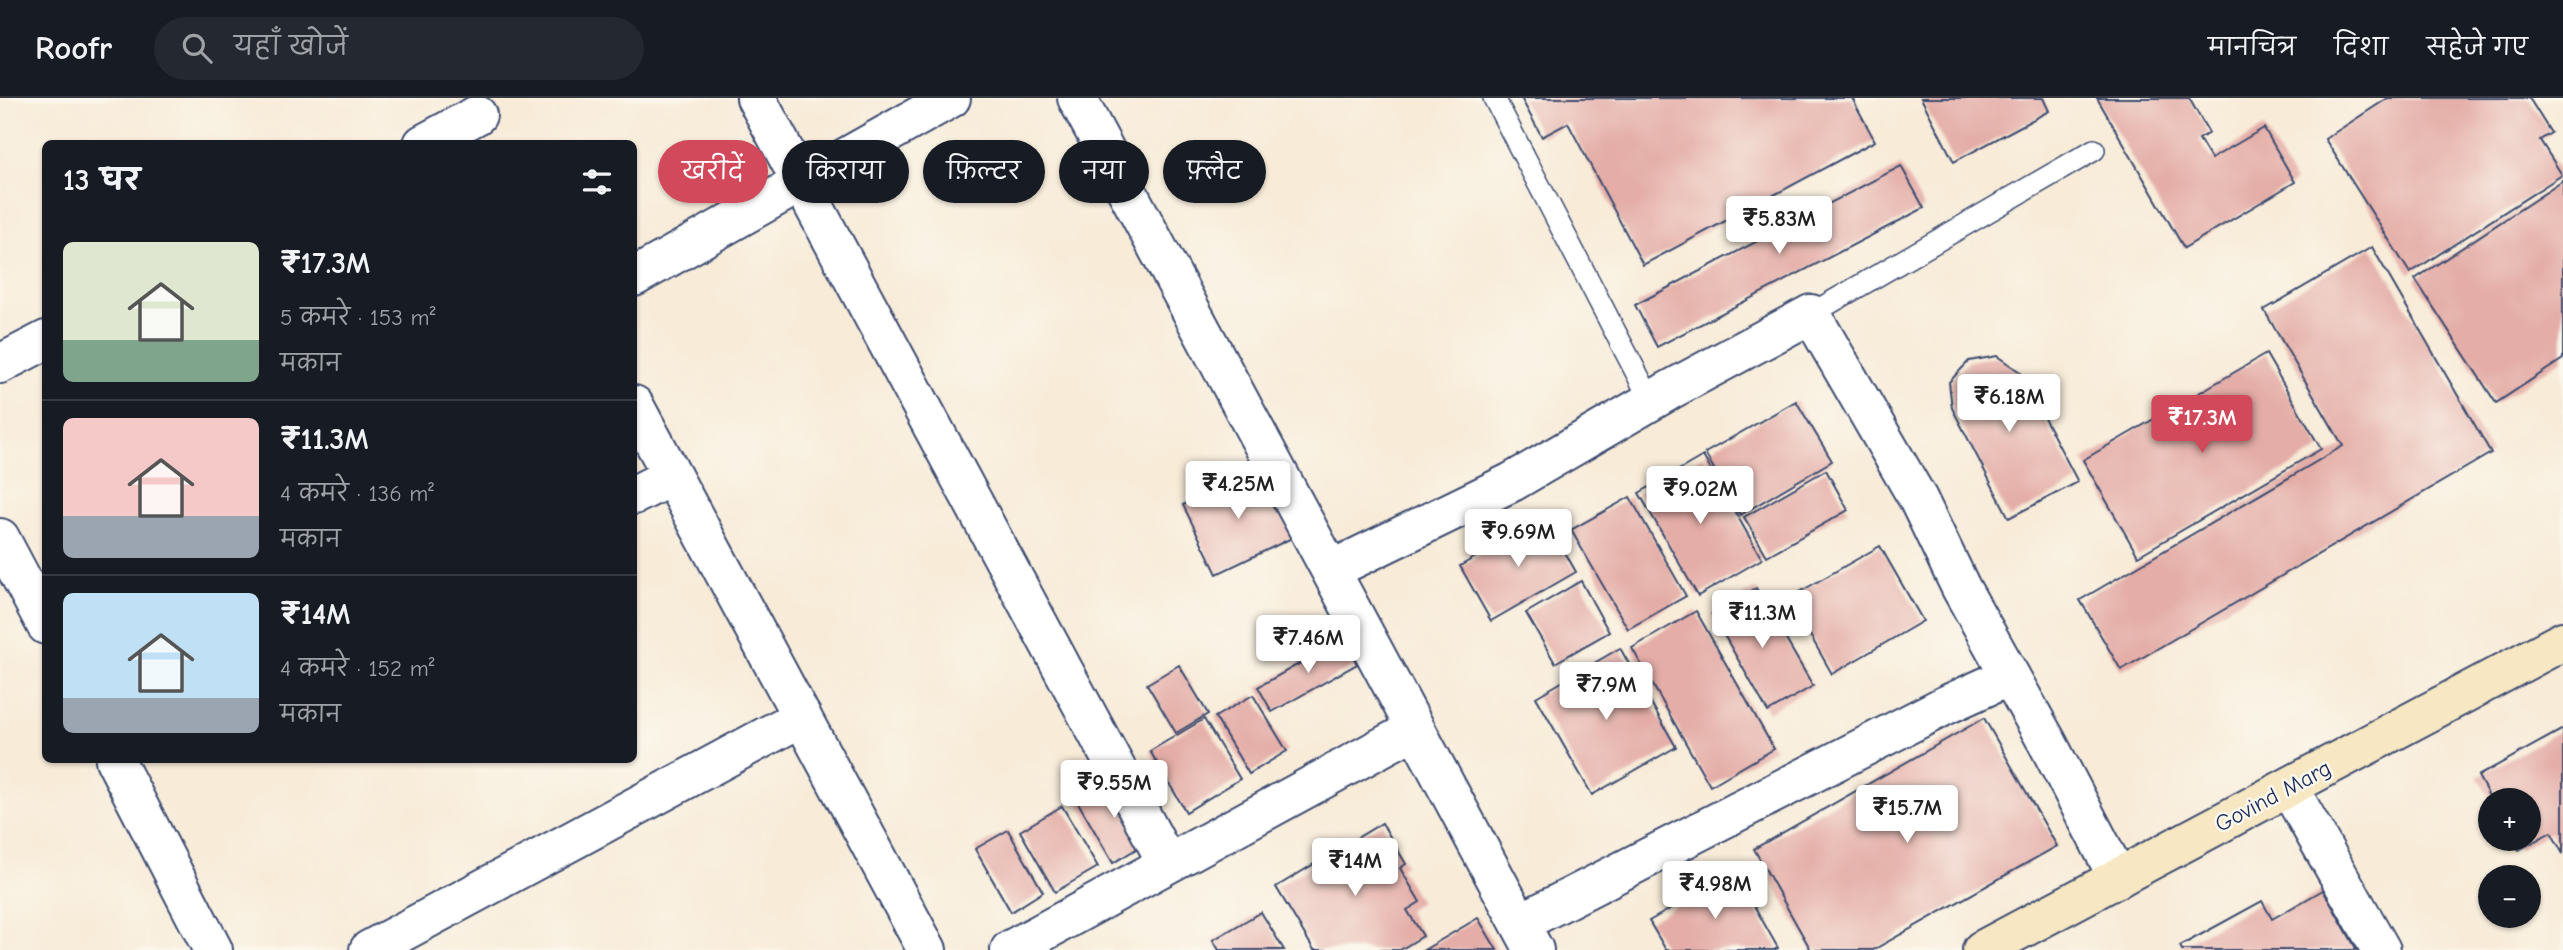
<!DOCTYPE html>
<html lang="hi">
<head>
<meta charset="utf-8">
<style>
	:root { --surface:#171b24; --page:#242831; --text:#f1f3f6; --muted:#9ea1a6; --line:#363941; --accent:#d1495b }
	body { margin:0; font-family:"Comic Neue","Playpen Sans Deva",sans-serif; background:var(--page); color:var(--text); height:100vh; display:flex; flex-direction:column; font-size:26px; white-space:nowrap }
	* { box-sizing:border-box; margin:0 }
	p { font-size:23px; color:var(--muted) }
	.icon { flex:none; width:38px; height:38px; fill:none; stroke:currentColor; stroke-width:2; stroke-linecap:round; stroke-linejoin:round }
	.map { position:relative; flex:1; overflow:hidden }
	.details { position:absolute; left:42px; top:42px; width:595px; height:623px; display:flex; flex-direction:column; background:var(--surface); border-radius:10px; box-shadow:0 2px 5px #0004 }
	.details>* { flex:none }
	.banner { position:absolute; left:658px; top:42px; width:665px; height:63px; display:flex; gap:14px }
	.fabs { position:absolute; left:2478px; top:690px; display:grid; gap:14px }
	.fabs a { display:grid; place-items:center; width:63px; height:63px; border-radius:50%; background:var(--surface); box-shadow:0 2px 5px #0004; font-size:35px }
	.price { position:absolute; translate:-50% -60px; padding:0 16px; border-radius:7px; background:#fff; color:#222; font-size:23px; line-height:46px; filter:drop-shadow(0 2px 4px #0008) }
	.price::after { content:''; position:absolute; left:50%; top:42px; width:21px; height:16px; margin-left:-10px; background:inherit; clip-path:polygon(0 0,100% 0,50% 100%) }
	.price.on { background:var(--accent); color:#fff }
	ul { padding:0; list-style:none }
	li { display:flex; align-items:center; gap:21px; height:175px; padding:0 21px }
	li+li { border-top:2px solid var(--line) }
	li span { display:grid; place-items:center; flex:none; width:196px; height:140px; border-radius:10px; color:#555 }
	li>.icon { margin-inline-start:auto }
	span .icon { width:84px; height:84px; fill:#fffc; stroke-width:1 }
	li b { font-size:30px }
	h2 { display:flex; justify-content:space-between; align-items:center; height:84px; padding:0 21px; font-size:30px }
	.tag { padding:0 24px; border-radius:32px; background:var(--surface); box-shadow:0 2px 5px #0004; font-size:24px; line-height:63px }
	.tag.on { background:var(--accent); color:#fff }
	header { display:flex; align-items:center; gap:42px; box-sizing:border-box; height:98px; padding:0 35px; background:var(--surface); border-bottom:2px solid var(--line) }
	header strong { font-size:33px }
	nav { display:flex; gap:38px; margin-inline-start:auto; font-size:24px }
	.search { width:490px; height:63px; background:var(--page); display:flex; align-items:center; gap:18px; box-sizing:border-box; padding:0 24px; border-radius:38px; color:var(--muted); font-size:26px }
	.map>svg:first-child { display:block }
</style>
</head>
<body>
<header>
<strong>Roofr</strong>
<div class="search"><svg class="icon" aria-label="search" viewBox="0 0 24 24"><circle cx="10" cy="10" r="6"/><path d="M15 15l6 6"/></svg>यहाँ खोजें</div>
<nav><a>मानचित्र</a><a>दिशा</a><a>सहेजे गए</a></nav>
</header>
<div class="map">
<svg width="2563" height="852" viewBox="0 0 2563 852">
	<rect width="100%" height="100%" fill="#fbf7ec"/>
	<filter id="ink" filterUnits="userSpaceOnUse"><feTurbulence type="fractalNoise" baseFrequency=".0143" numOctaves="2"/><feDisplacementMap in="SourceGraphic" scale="14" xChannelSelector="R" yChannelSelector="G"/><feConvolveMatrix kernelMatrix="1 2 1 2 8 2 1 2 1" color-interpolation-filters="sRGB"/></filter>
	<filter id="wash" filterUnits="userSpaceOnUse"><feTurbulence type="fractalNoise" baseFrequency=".00686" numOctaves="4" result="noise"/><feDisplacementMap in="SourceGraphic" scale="28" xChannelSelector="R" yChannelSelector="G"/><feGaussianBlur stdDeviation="1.57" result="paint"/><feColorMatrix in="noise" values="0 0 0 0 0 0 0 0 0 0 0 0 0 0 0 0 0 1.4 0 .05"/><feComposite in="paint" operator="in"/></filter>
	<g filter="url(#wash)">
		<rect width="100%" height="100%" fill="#f8ebd8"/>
		<g id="blocks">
			<!-- building -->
			<g fill="#e4ada7">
				<polygon points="1521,0 1852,0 1875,43 1643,167 1568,25 1542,39"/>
				<polygon points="1921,0 2043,0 2049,13 1954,64"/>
				<polygon points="2097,0 2189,0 2209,35 2199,41 2211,61 2264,30 2295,84 2184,150"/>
				<polygon points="2388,0 2529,0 2551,35 2540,42 2562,77 2410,175 2325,41"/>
				<polygon points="1901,68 1924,110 1657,249 1635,207"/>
				<polygon points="2563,83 2563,261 2496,305 2415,181"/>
				<polygon points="2372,149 2491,355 2121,572 2080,502 2343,348 2264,212"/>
				<polygon points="2266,256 2321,351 2138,458 2083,362"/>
				<polygon points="1997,258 2020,274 2078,384 2009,420 1952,310 1949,284 1969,263"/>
				<polygon points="1796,303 1832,363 1740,417 1705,355"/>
				<polygon points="1703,358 1762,461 1698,498 1639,395"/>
				<polygon points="1259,369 1294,439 1217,476 1183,407"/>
				<polygon points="1826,372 1848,412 1767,458 1744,419"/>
				<polygon points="1630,399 1686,498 1628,531 1571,432"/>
				<polygon points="1545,419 1576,474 1491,523 1460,468"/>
				<polygon points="1880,448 1923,523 1832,576 1789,500"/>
				<polygon points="1581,483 1609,534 1555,565 1526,515"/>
				<polygon points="1756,490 1813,588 1768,614 1712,516"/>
				<polygon points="1696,513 1774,651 1710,688 1632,550"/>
				<polygon points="1343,541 1357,566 1272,614 1258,589"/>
				<polygon points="1620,550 1676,649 1592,697 1536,599"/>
				<polygon points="1179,567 1208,616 1176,635 1147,586"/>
				<polygon points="1253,597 1287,653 1249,676 1215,619"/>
				<polygon points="1984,620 2057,748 1873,852 1811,852 1754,751"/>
				<polygon points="1204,621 1240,681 1186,714 1150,653"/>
				<polygon points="2563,631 2563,756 2551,734 2519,752 2512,740 2529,740 2529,702 2491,702 2478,678"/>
				<polygon points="1115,679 1151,742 1113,765 1076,701"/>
				<polygon points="1062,708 1098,769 1055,794 1020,733"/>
				<polygon points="1382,725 1406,766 1400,770 1420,804 1407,812 1423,838 1400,852 1314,852 1276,789"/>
				<polygon points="1008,732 1043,794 1011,814 975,751"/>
				<polygon points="1735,774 1778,850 1774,852 1666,852 1649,823"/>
				<polygon points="2323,792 2357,852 2182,852 2180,848 2262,803 2272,821"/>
				<polygon points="1261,814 1284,852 1219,852 1213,842"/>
				<polygon points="1478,820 1497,852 1424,852"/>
			</g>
		</g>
	</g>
	<g filter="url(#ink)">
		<use href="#blocks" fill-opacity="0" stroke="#3c4b70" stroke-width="2"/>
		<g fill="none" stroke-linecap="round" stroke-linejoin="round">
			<!-- lane casing -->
			<g stroke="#3c4b70" stroke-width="24">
				<g id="lane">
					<polyline points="1494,0 1651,303"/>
					<polyline points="1811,216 2094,52"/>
				</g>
			</g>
			<!-- street casing -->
			<g stroke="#3c4b70" stroke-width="42">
				<g id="street">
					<polyline points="756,0 1167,765"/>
					<polyline points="1077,0 1534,852"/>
					<polyline points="423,46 477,17"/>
					<polyline points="634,179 951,0"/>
					<polyline points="0,266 46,242"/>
					<polyline points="634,307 927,852"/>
					<polyline points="634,397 672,378"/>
					<polyline points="0,440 46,527"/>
					<polyline points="1331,472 1512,384 1670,292 1811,216 1918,401 1961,490 2047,644 2118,780"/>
					<polyline points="115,662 213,852"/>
					<polyline points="2289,690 2381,852"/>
					<polyline points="1520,825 1946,607 2010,578"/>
					<polyline points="369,852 802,619"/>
					<polyline points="1010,852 1415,631"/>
				</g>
			</g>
			<!-- secondary casing -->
			<g stroke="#3c4b70" stroke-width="42">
				<polyline id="secondary" points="1982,852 2563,543"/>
			</g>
			<!-- lane -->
			<use href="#lane" stroke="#fff" stroke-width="21"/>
			<!-- street -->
			<use href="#street" stroke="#fff" stroke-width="38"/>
			<!-- secondary -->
			<use href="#secondary" stroke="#f7e8c3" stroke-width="38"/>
		</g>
	</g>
	<g text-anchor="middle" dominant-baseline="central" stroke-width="5" stroke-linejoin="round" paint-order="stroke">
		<!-- street labels -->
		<g font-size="23" fill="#1b2f5e" stroke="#fbf7ec">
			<text transform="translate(2273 698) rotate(-28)">Govind Marg</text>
		</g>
	</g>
</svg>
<div class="fabs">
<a>+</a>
<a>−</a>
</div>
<b class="price" style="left:1779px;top:158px">₹5.83M</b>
<b class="price" style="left:2009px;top:336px">₹6.18M</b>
<b class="price on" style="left:2202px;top:357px">₹17.3M</b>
<b class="price" style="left:1238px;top:423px">₹4.25M</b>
<b class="price" style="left:1700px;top:428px">₹9.02M</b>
<b class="price" style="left:1518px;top:471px">₹9.69M</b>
<b class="price" style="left:1762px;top:552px">₹11.3M</b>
<b class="price" style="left:1308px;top:577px">₹7.46M</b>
<b class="price" style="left:1606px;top:624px">₹7.9M</b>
<b class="price" style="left:1114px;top:722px">₹9.55M</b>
<b class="price" style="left:1907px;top:747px">₹15.7M</b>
<b class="price" style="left:1355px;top:800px">₹14M</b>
<b class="price" style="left:1715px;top:823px">₹4.98M</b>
<div class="banner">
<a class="tag on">खरीदें</a>
<a class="tag">किराया</a>
<a class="tag">फ़िल्टर</a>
<a class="tag">नया</a>
<a class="tag">फ़्लैट</a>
</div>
<section class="details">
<h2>13 घर<svg class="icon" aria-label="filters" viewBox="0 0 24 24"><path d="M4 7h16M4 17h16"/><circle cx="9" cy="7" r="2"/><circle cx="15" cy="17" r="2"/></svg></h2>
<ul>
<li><span style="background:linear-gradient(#dfe7d0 70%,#7fa58c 0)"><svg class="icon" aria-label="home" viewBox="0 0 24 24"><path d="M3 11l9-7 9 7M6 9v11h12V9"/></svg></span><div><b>₹17.3M</b><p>5 कमरे · 153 m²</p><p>मकान</p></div></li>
<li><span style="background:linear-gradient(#f6c9c9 70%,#9aa5b1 0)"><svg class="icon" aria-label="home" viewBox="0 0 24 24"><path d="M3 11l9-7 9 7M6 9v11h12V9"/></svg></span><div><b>₹11.3M</b><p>4 कमरे · 136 m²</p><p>मकान</p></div></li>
<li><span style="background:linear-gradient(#bfe0f5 75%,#9aa5b1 0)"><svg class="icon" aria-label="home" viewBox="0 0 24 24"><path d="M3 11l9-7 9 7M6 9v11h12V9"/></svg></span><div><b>₹14M</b><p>4 कमरे · 152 m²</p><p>मकान</p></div></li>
</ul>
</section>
</div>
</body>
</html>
